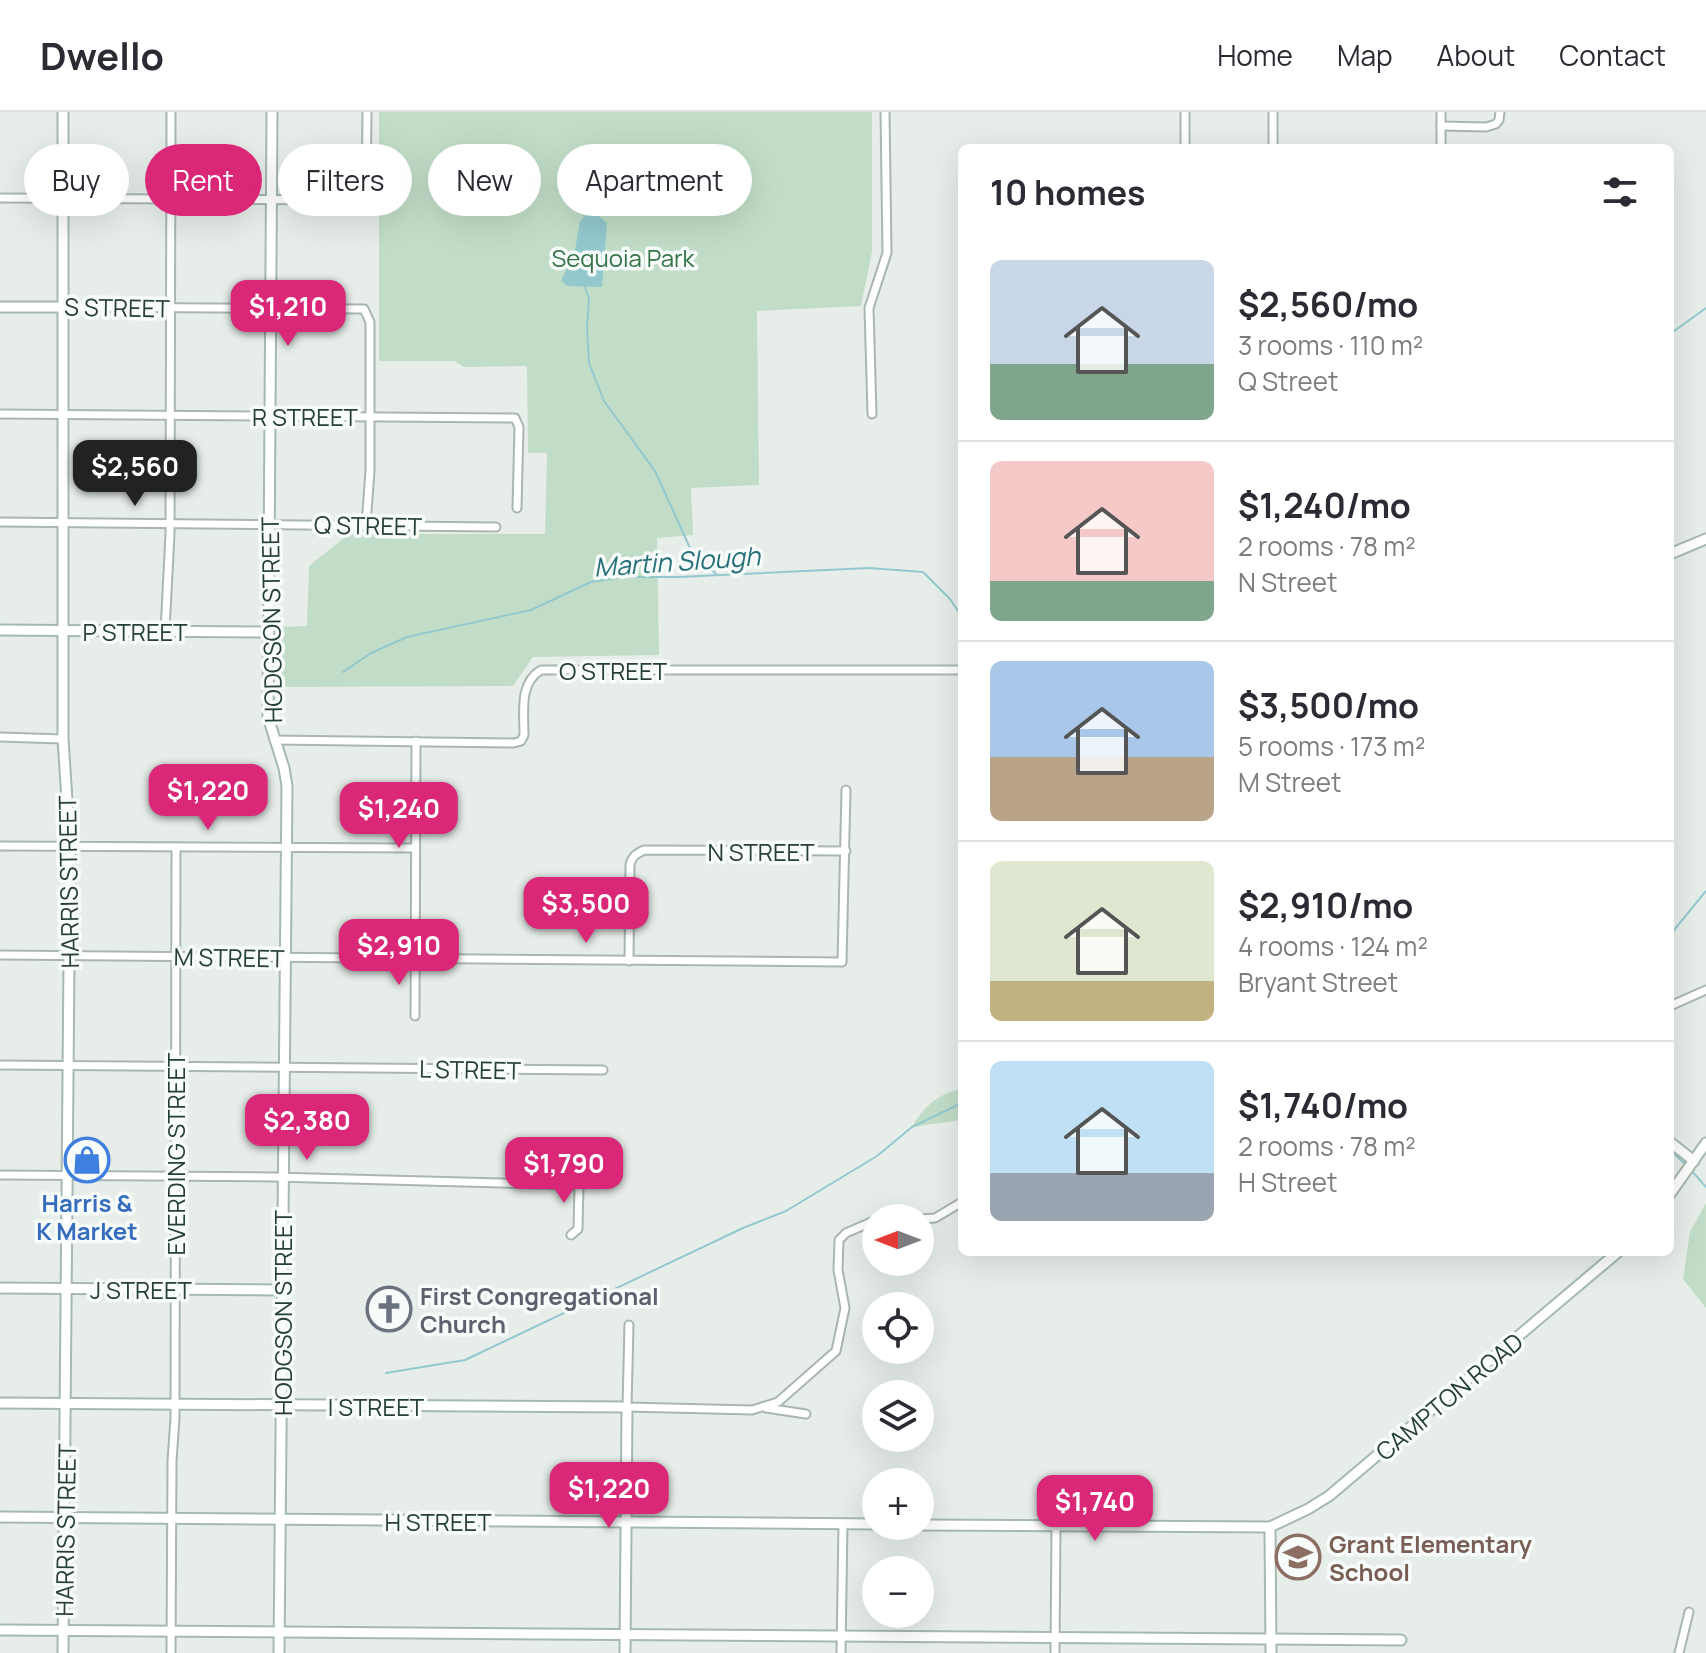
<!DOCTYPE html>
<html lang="en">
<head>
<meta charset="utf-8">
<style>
	:root { --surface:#fff; --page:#f2f2f3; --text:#2b2b33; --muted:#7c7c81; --line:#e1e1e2; --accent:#db2777 }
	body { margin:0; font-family:Manrope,sans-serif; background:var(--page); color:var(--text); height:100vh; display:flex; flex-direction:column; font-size:30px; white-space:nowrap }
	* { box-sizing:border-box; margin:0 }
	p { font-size:26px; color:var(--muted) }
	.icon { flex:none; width:44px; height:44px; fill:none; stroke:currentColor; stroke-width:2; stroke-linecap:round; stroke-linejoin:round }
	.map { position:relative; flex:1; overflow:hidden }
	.drawer { position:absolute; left:958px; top:32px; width:716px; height:1112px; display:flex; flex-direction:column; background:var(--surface); border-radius:12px; box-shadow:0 8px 32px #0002 }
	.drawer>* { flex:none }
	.banner { position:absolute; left:24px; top:32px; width:760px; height:72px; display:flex; gap:16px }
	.needle { width:52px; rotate:270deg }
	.fabs { position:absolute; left:862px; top:1092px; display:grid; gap:16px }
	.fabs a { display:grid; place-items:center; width:72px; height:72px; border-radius:50%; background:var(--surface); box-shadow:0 8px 32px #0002; font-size:40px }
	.price { position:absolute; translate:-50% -68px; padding:0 18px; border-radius:16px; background:var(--accent); color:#fff; font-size:26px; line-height:52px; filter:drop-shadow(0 2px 4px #0008) }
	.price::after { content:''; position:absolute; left:50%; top:48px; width:24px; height:18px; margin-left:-12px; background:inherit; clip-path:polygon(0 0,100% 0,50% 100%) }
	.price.current { background:#222; color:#fff }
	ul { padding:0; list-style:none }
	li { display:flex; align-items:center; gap:24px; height:200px; padding:0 32px }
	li+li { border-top:2px solid var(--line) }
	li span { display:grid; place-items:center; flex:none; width:224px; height:160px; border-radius:12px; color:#555 }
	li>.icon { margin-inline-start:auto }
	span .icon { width:96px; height:96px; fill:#fffc; stroke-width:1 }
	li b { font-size:34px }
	h2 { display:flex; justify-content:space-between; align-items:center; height:96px; padding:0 32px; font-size:34px }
	.tag { padding:0 28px; border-radius:36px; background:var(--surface); box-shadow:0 8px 32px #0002; font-size:28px; line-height:72px }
	.tag.current { background:var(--accent); color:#fff }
	header { display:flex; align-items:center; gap:48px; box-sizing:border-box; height:112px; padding:0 40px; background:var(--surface); border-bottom:2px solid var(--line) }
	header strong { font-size:38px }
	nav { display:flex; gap:44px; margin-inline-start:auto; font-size:28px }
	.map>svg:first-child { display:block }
</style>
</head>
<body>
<header>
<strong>Dwello</strong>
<nav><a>Home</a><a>Map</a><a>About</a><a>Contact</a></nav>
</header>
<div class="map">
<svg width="1706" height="1541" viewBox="0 0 1706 1541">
	<rect width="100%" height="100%" fill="#e7eeea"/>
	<!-- green -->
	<g fill="#c1ddc7">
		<polygon points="379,0 872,0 872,140 861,194 757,199 759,373 691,376 693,423 657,426 659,543 533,545 513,574 276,575 277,515 307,514 309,454 349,422 545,422 547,341 528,341 527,254 464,255 454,249 379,249"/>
		<path d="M962 977V1008L912 1015C923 995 939 981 962 977Z"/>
		<polygon points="1706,1091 1706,1196 1683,1167 1690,1120"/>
	</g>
	<!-- water -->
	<polygon fill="#93c9ce" points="591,98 607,111 602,175 568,174 561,169 575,138 580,109"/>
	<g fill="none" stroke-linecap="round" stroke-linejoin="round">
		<!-- stream -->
		<g stroke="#93c9ce" stroke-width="2">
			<polyline points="585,175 589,187 587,215 589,251 604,289 655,359 690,436 716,462"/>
			<polyline points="1670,222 1706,196"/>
			<polyline points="343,560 371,541 407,525 531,498 591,470 622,465 679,465 869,456 923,460 950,487 962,505"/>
			<polyline points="1670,823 1706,779"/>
			<polyline points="1670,1038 1686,1053"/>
			<polyline points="1691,1058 1706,1075"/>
			<polyline points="386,1261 465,1248 743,1116 786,1099 877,1044 912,1015 962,991"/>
		</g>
		<!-- street casing -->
		<g stroke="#a9b6b1" stroke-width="11">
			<g id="street">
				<polyline points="1441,14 1486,15 1496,12 1499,8 1500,0"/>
				<polyline points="1185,36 1185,0"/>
				<polyline points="1273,36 1273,0"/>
				<polyline points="1441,36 1441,0"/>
				<polyline points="0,86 366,88 367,0"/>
				<polyline points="62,195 364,197 370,210 370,359 366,413"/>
				<polyline points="0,302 515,306 519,315 517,396"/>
				<polyline points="872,302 869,196 887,141 885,0"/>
				<polyline points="0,410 496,415"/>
				<polyline points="165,519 170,422 171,0"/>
				<polyline points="0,625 63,627"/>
				<path d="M274 628 514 631 521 629 524 623C524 599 519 571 541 558H962"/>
				<polyline points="0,734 415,736"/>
				<polyline points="0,843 842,850 846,678"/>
				<path d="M629 849 630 753C632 744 636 742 644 738L846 739"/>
				<polyline points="1670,894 1706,878"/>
				<polyline points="415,904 416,629"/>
				<polyline points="0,953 603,958"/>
				<polyline points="0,1063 274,1065 579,1073 617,1065"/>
				<polyline points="920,1107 935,1106 962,1090"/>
				<polyline points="571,1123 578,1117 579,1073"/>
				<polyline points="629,1213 627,1295 752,1298 778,1290 836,1239 845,1196 838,1158 839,1128 846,1121 876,1108"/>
				<polyline points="766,1296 806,1302"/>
				<polyline points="171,1541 172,1349 175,1306 176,735"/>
				<polyline points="841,1541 843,1411"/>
				<polyline points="1055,1541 1056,1415"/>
				<polyline points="1679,1541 1689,1500"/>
			</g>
		</g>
		<!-- secondary casing -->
		<g stroke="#a6b9b1" stroke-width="13">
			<g id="secondary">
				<polyline points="63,0 63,627 70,734 63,1541"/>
				<polyline points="272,0 268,605 284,656 287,674 279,1541"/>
				<polyline points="0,195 62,195"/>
				<polyline points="1670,442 1706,427"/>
				<polyline points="0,518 269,520"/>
				<polyline points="1670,1030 1694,1049"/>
				<polyline points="1670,1082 1706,1031"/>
				<polyline points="0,1176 283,1178"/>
				<polyline points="0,1291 627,1295 625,1541"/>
				<polyline points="0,1405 876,1412"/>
				<polyline points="920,1413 1270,1415 1308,1397 1329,1384 1618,1140"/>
				<polyline points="1270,1415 1271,1541"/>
				<polyline points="0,1518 1401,1528"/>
			</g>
		</g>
		<!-- street -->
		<use href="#street" stroke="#fff" stroke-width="7"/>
		<!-- secondary -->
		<use href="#secondary" stroke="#fff" stroke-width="9"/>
	</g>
	<!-- icons -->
	<defs>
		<g id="shop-ring" transform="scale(2.3)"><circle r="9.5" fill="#f7fbf9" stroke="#3f7fe0" stroke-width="1.5"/><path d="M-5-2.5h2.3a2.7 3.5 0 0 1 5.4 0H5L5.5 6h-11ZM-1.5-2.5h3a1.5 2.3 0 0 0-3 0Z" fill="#3f7fe0"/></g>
		<g id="church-ring" transform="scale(2.3)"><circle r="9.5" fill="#f7fbf9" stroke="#6b7280" stroke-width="1.5"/><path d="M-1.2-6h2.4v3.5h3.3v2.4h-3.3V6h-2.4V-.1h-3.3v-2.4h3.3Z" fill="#6b7280"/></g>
		<g id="school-ring" transform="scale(2.3)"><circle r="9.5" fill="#f7fbf9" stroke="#8d6e63" stroke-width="1.5"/><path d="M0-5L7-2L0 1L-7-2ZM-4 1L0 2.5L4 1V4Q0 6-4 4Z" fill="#8d6e63"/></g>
	</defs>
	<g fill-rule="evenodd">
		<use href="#shop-ring" x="87" y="1048"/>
		<use href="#church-ring" x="389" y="1197"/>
		<use href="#school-ring" x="1298" y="1445"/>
	</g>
	<g text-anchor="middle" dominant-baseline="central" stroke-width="7" stroke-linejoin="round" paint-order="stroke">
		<!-- park labels -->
		<g font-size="24" fill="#337448" stroke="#f7fbf9">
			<text x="623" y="145">Sequoia Park</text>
		</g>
		<!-- street labels -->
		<g font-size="24" fill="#263f37" stroke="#f7fbf9">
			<text transform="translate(117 195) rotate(1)">S STREET</text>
			<text x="305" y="304">R STREET</text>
			<text transform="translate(368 413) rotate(1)">Q STREET</text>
			<text transform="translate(271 508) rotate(-91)">HODGSON STREET</text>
			<text x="135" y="519">P STREET</text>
			<text x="613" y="558">O STREET</text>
			<text x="761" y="739">N STREET</text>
			<text transform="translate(68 770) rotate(-91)">HARRIS STREET</text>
			<text transform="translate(229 845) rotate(1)">M STREET</text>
			<text transform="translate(470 957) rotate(1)">L STREET</text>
			<text transform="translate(175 1042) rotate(-90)">EVERDING STREET</text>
			<text x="141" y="1177">J STREET</text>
			<text transform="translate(282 1201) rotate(-90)">HODGSON STREET</text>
			<text transform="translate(1449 1284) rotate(-40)">CAMPTON ROAD</text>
			<text x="376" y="1294">I STREET</text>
			<text x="438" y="1409">H STREET</text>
			<text transform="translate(65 1418) rotate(-89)">HARRIS STREET</text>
		</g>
		<!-- shop labels -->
		<g font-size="24" font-weight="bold" fill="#366cbe" stroke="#f7fbf9">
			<text x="87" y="1090">Harris &amp;<tspan x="87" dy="28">K Market</tspan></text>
		</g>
		<!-- worship labels -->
		<g font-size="24" font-weight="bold" fill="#5b616d" stroke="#f7fbf9" text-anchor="start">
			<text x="420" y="1183">First Congregational<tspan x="420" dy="28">Church</tspan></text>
		</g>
		<!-- education labels -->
		<g font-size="24" font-weight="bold" fill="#785e54" stroke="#f7fbf9" text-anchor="start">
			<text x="1329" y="1431">Grant Elementary<tspan x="1329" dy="28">School</tspan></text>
		</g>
		<!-- water labels -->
		<g font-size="26" font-style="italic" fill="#246f78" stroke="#f7fbf9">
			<text transform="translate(677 449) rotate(-4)">Martin Slough</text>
		</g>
	</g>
</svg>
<div class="fabs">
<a><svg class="needle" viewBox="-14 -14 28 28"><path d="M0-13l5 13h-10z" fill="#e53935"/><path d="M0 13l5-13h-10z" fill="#7c7c81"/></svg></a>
<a><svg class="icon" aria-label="locate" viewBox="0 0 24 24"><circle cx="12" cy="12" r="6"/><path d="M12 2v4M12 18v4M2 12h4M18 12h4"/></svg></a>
<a><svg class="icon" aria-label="layers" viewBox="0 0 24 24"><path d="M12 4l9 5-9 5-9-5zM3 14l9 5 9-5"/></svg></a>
<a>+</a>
<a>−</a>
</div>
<b class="price" style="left:288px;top:236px">$1,210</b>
<b class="price current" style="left:135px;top:396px">$2,560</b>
<b class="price" style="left:208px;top:720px">$1,220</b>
<b class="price" style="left:399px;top:738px">$1,240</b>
<b class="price" style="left:586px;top:833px">$3,500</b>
<b class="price" style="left:399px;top:875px">$2,910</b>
<b class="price" style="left:307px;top:1050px">$2,380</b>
<b class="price" style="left:564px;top:1093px">$1,790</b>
<b class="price" style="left:609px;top:1418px">$1,220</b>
<b class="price" style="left:1095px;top:1431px">$1,740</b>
<div class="banner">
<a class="tag">Buy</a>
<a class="tag current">Rent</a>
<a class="tag">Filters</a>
<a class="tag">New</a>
<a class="tag">Apartment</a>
</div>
<section class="drawer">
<h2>10 homes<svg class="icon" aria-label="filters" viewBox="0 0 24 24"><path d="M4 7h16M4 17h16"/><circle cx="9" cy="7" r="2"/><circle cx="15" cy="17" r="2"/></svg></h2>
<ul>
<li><span style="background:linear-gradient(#c9d6e8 65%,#7fa58c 0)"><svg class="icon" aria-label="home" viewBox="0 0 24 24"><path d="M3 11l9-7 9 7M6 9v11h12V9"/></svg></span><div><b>$2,560/mo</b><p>3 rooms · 110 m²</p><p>Q Street</p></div></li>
<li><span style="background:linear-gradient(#f6c9c9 75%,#7fa58c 0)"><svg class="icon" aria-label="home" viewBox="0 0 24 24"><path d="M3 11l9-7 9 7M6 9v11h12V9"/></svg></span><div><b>$1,240/mo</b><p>2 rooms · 78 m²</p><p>N Street</p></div></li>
<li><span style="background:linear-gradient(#a9c7e8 60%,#b9a48a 0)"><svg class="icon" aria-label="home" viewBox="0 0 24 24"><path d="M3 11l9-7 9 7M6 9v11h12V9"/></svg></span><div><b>$3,500/mo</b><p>5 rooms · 173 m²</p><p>M Street</p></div></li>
<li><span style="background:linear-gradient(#dfe7d0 75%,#c2b280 0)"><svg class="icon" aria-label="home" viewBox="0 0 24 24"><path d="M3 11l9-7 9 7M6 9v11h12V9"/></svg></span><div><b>$2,910/mo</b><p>4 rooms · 124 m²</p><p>Bryant Street</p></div></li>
<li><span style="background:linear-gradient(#bfe0f5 70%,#9aa5b1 0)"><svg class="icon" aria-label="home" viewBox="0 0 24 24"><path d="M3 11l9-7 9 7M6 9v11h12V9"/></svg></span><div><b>$1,740/mo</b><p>2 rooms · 78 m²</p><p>H Street</p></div></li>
</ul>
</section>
</div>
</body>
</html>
